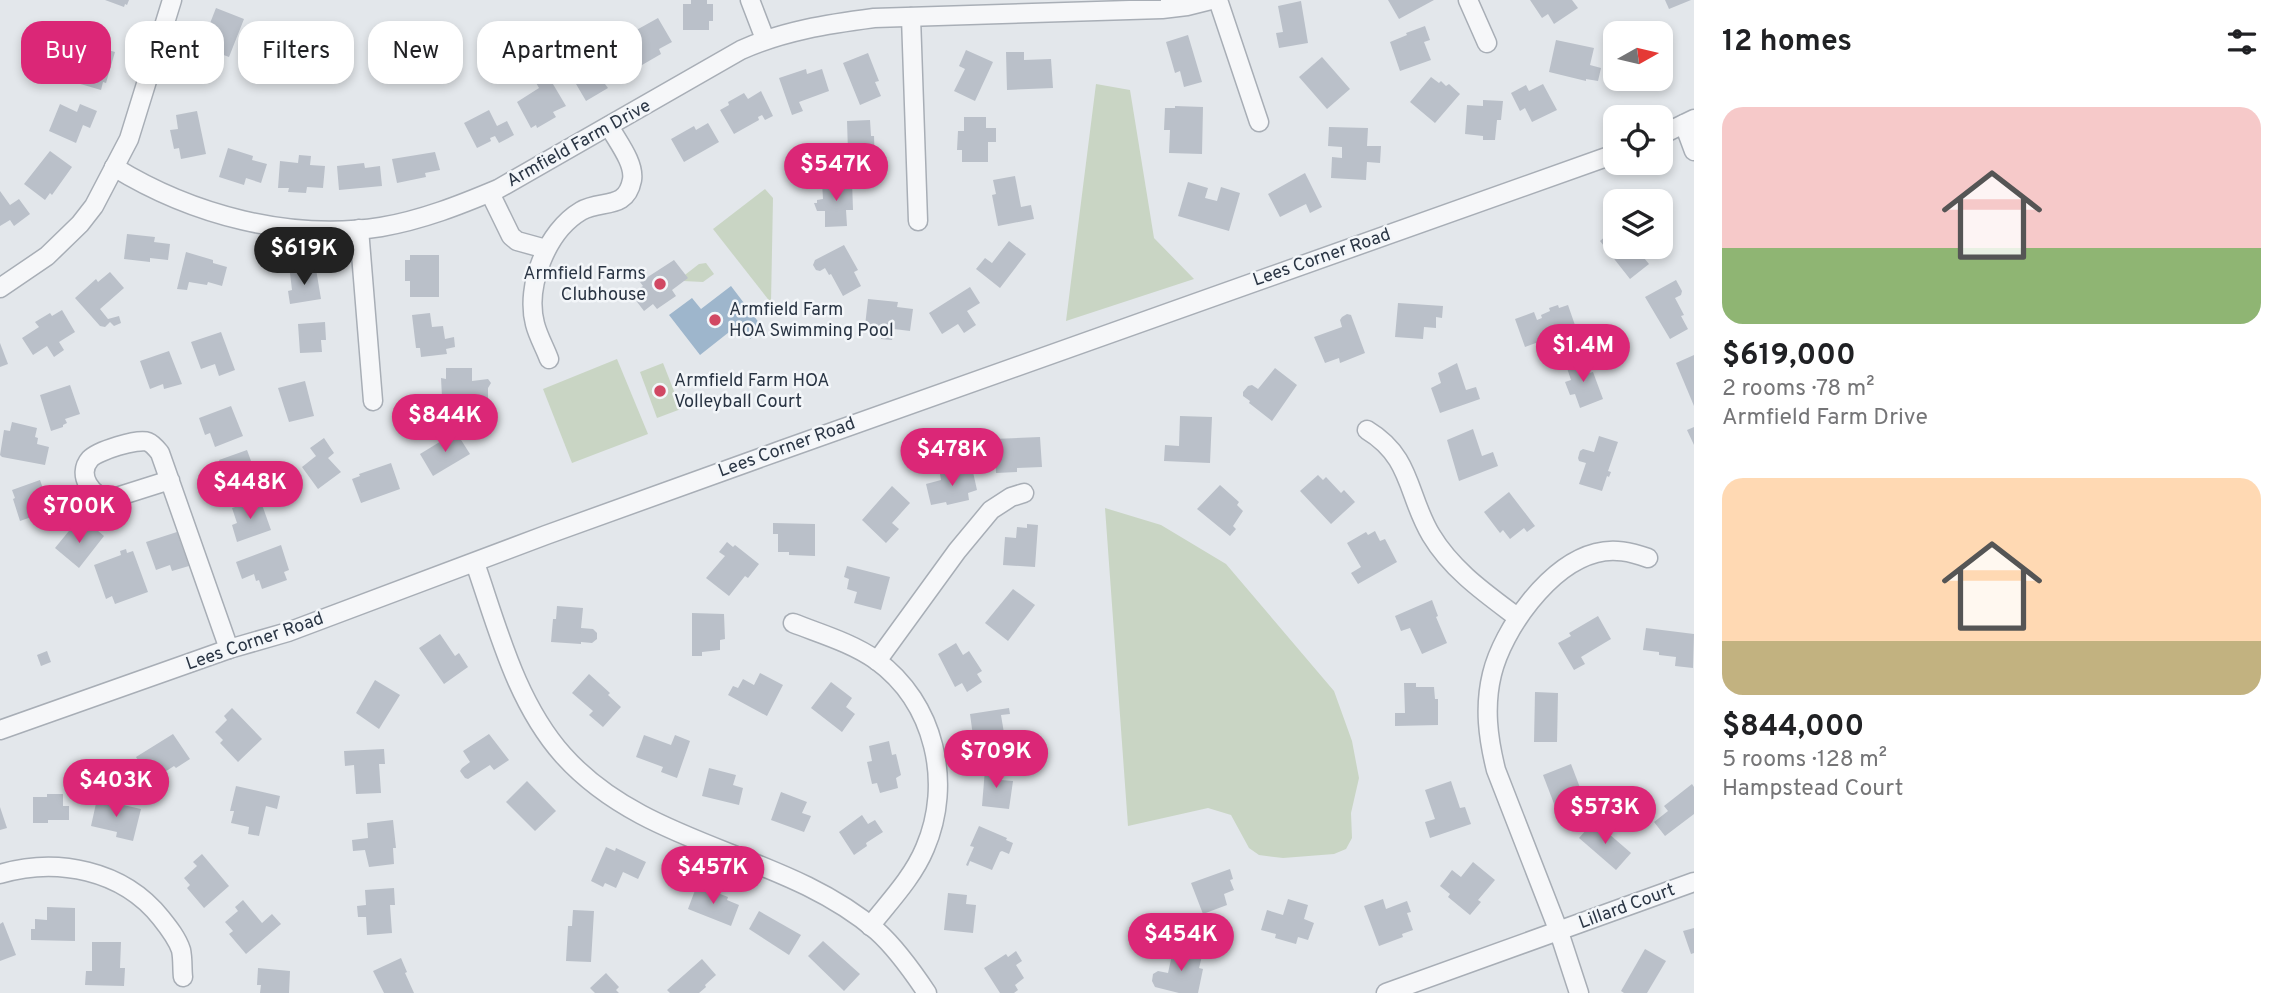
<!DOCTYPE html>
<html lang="en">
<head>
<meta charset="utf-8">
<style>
	:root { --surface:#fff; --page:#f2f2f2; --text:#202124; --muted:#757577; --accent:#db2777 }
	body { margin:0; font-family:Overpass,sans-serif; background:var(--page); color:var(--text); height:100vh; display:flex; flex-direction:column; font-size:26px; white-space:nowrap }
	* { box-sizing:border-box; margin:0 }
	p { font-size:23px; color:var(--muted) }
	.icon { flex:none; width:38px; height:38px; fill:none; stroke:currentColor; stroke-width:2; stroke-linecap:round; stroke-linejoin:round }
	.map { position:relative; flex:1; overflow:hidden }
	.side { display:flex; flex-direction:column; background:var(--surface); width:595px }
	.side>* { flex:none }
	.banner { position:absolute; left:21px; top:21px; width:665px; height:63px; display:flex; gap:14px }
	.needle { width:46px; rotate:82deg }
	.buttons { position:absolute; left:1603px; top:21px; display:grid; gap:14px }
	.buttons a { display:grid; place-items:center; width:70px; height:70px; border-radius:14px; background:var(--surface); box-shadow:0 4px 10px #0003; font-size:35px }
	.price { position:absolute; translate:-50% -60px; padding:0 16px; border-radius:24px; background:var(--accent); color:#fff; font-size:23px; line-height:46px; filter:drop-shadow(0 2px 4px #0008) }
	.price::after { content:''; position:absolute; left:50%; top:42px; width:21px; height:16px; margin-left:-10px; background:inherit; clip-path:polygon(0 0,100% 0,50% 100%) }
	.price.selected { background:#222; color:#fff }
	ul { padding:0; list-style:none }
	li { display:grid; align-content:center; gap:14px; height:371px; padding:0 28px }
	li span { display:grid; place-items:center; height:217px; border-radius:21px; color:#555 }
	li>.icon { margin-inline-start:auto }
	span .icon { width:126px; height:126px; fill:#fffc; stroke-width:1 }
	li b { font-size:30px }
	h2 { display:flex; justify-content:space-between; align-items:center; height:84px; padding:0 28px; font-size:30px }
	.tag { padding:0 24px; border-radius:21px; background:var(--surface); box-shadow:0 4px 10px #0003; font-size:24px; line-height:63px }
	.tag.selected { background:var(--accent); color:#fff }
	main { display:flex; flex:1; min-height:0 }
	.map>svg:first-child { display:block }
</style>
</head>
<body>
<main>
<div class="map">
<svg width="1694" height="993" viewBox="0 0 1694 993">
	<rect width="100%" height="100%" fill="#e3e7eb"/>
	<!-- green -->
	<g fill="#c9d5c4">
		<polygon points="1096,84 1130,90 1154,238 1194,279 1066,321"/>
		<polygon points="765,189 773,198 771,303 713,229"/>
		<polygon points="706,263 714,274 703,282 683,281 681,278 699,264"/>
		<polygon points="617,359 648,434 572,463 543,389"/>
		<polygon points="663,363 681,409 657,418 640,372"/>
		<polygon points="1105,508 1161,525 1226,564 1334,691 1352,741 1359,778 1351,813 1352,838 1346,849 1334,854 1283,858 1259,855 1249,848 1231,815 1208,808 1128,826"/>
	</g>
	<!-- water -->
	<polygon fill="#9eb6cc" points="731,286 763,328 750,339 738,325 700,355 669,315 692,298 701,309"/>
	<!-- building -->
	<g fill="#bac0c9">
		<polygon points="105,0 129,0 127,5 125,4 124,7"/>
		<polygon points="691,0 707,0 707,4 713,4 713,21 709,21 709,30 683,30 683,4 691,4"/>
		<polygon points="1388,0 1434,0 1399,19"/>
		<polygon points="1530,0 1572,0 1578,8 1554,24 1548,14 1542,18"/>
		<polygon points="1665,0 1691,0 1669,9"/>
		<polygon points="1301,1 1308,43 1279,48 1276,33 1283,32 1278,6"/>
		<polygon points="216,8 244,19 229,57 205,48 209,38 205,36"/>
		<polygon points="658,18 672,42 659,49 661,54 642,65 640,63 637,65 622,38"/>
		<polygon points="1425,26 1430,40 1424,42 1431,60 1400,71 1390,42 1407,35 1406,33"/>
		<polygon points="1188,35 1202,82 1184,87 1180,71 1175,73 1166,42"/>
		<polygon points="1556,40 1594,48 1590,65 1601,68 1598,81 1586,79 1586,81 1549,72"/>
		<polygon points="98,47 115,52 106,83 103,82 101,90 77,83 84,59 94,61"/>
		<polygon points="966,50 993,62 975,101 954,91 965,69 959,66"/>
		<polygon points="1006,52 1024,52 1024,60 1051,59 1053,88 1007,90"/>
		<polygon points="868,53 879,81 875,82 881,96 860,105 843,63"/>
		<polygon points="1322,57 1350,89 1327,109 1299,77"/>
		<polygon points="591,59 597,68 610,60 619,76 605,84 608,88 586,101 569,72"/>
		<polygon points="806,69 807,74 822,69 829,91 799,102 803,111 792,115 779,78"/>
		<polygon points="547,74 566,106 553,112 556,117 537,128 536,125 531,128 517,102 539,88 535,81"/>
		<polygon points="1431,77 1439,83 1441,81 1446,86 1449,84 1460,94 1435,123 1410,102"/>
		<polygon points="1543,84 1557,110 1532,122 1525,108 1520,111 1511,93 1526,85 1529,91"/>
		<polygon points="761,91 773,116 765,120 762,115 758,117 759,120 734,134 720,110 729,105 728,102 744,93 748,99"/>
		<polygon points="1483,100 1503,101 1501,120 1497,120 1495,140 1483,140 1483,136 1465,134 1467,105 1483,106"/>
		<polygon points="60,104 77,112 80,104 97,111 90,128 83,125 76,143 49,131"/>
		<polygon points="1175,106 1203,107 1202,154 1169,153 1170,130 1164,130 1165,108 1175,108"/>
		<polygon points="489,110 497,126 507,121 514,135 499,143 495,136 490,138 491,141 477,148 464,123"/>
		<polygon points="197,111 206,154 181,159 179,148 174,149 170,130 178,129 176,115"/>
		<polygon points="964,117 986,117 986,128 996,128 996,142 988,142 988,162 962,162 962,150 957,150 958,131 964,131"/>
		<polygon points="870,120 871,136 874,136 875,165 837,166 836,153 848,152 847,121"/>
		<polygon points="708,123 719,142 684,162 671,139 694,126 696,130"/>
		<polygon points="1329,127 1368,128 1367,146 1381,146 1380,163 1367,162 1366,180 1331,178 1332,157 1342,158 1342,147 1328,146"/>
		<polygon points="228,148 253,156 252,160 267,164 261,183 246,178 244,185 219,177"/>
		<polygon points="50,151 72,167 52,195 50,193 45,200 24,184"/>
		<polygon points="435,152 440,170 425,173 426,177 397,183 392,159"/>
		<polygon points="299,155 311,156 310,165 325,166 323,188 307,187 306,193 288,192 289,188 278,188 280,161 298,163"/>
		<polygon points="364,163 365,168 380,166 382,186 339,190 337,166"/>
		<polygon points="1305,173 1322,207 1310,213 1306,204 1280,217 1268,194"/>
		<polygon points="1015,176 1021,207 1031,205 1034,219 998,226 992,195 996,194 993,180"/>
		<polygon points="852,181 853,210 846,210 847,226 825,227 825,211 817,211 814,203 817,203 817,200 823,199 822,182"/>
		<polygon points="1188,182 1208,188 1205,198 1217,201 1221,187 1240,193 1229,231 1178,216"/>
		<polygon points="0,191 10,205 19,199 30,214 14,226 10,220 0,226"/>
		<polygon points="1615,228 1615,247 1635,247 1649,264 1630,279 1600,241"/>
		<polygon points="127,234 155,237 154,242 170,244 168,260 150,258 150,262 124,259"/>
		<polygon points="1009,241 1026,254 1000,288 976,269 985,258 992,263"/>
		<polygon points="844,245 858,270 854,272 861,286 843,296 831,274 829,275 825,268 820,271 816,270 813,265 815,260"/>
		<polygon points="186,252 213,260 213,263 227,267 222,286 208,282 207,285 189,282 187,290 177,289"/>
		<polygon points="410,255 439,255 439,297 410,297 410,281 405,281 405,260 410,260"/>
		<polygon points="674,260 688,278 672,290 676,296 657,309 653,304 644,311 631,294 643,286 640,282"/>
		<polygon points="316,269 321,299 290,304 288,291 292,290 290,273"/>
		<polygon points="110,272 124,288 100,309 108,319 119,316 121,323 114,326 110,322 105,327 100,326 75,298 96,279 98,282"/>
		<polygon points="1676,280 1682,291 1681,295 1675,298 1684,315 1681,316 1688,329 1670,339 1645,297"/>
		<polygon points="970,287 980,303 967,311 976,325 964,333 958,324 942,334 929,313"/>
		<polygon points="868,299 898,302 897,307 913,309 910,331 894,329 892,340 881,339 882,328 865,326"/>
		<polygon points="1398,303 1443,306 1442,318 1436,317 1436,328 1424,327 1423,339 1395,337"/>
		<polygon points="1558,305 1559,308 1568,305 1576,328 1525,347 1515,319 1534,312 1537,320 1542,318 1541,315 1550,311 1549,308"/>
		<polygon points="62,310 75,332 59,342 64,350 54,357 47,346 33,355 22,338 39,327 35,322 50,313 52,316"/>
		<polygon points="430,313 432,327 443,326 445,339 454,337 455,347 446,349 447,354 421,357 420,348 416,348 412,315"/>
		<polygon points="1347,314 1351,315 1365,353 1340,363 1339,358 1325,363 1314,337 1342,327 1340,320 1342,317"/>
		<polygon points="325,322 326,340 321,340 322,352 300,353 298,324"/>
		<polygon points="221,332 235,370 219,376 215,364 201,369 191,342"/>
		<polygon points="0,343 8,364 0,367"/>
		<polygon points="169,351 182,384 164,389 163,384 150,389 140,361"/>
		<polygon points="1694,355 1694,406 1676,363"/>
		<polygon points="1584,358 1589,373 1593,372 1603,399 1580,408 1575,394 1570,395 1565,382 1571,380 1566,365"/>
		<polygon points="1457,363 1466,390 1476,387 1480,399 1440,413 1431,388 1441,383 1438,373"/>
		<polygon points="446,368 472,368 472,381 488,379 491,383 488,388 488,408 484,408 484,418 477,418 477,423 469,423 469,413 449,414 449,397 442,397 441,378 446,379"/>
		<polygon points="1275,368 1297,385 1272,421 1249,403 1250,401 1243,396 1243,392 1248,386 1252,385 1258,389"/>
		<polygon points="305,381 314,416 289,422 278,388"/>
		<polygon points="70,385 80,414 65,419 67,423 63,425 63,427 51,431 40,395"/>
		<polygon points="231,406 243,436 215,447 210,433 205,435 199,418"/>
		<polygon points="1180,416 1212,417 1210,463 1164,461 1165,445 1179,446"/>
		<polygon points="12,422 37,428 35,437 38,438 37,444 49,447 45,465 2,457 0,455 4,430 10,431"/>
		<polygon points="1694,427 1694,445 1687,430"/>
		<polygon points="1473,429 1482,456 1493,452 1498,466 1459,481 1447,440"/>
		<polygon points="456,432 470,454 433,476 420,454"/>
		<polygon points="1599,436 1618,442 1608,471 1611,472 1609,477 1607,476 1602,491 1579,484 1586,463 1579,461 1578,458 1580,451 1583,449 1594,452"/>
		<polygon points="1040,437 1042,467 1017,468 1017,472 996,473 994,439"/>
		<polygon points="324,438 334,453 328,458 341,472 318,489 302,467 316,456 310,448"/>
		<polygon points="247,450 258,480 220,494 214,478 224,474 219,460"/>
		<polygon points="391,463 400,489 361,503 352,479 360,476 359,474"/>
		<polygon points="963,469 964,474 973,472 977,490 968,493 969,500 947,505 946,502 931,505 926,484 941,480 940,474"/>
		<polygon points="1318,475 1323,480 1326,477 1341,493 1344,490 1355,502 1331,524 1300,491"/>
		<polygon points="40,480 45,494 50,492 57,508 20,521 13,499 15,498 12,490"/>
		<polygon points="1220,485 1239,502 1237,505 1243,511 1233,526 1236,529 1230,536 1197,509"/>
		<polygon points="892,486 910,503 892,523 899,529 886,543 862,520"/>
		<polygon points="1509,492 1535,526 1527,532 1524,528 1510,539 1503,530 1500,533 1484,512"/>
		<polygon points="260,499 271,530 237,542 232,525 237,523 232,508"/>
		<polygon points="773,523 815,524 815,556 789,555 789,552 778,552 778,534 773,534"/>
		<polygon points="1027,524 1038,525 1035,567 1003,565 1005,537 1016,538 1017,527 1027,528"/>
		<polygon points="91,525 104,536 79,568 55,548 73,526 83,534"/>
		<polygon points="1375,531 1380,541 1385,539 1397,562 1358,584 1351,573 1361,567 1347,543 1366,532 1368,535"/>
		<polygon points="177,532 189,566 172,571 170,565 156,570 146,542"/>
		<polygon points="727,542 733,547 735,545 759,564 748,578 745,576 729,596 706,578 725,556 719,552"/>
		<polygon points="281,545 289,570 284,572 287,580 262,589 259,580 256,581 254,574 242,579 236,562"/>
		<polygon points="126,549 127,553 133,551 148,592 115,604 112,596 106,599 94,565 121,555 120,551"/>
		<polygon points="847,566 890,577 881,610 854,603 857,592 847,589 849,579 844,577"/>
		<polygon points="1013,589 1035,605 1008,641 985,623"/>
		<polygon points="1432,600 1438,616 1436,617 1447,643 1422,654 1410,628 1401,631 1395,616"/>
		<polygon points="557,606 583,608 581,628 593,629 597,633 597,639 592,643 581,642 581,644 551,642 553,619 556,619"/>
		<polygon points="692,613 724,614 725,639 720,640 720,650 702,652 702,656 692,656"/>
		<polygon points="1598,616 1611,639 1581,657 1585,664 1574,670 1558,643 1571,636 1569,633"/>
		<polygon points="1646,628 1694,634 1693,668 1675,666 1676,657 1659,655 1659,652 1643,650"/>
		<polygon points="440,634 455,656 459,653 468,667 444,684 419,648"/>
		<polygon points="956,643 963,655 969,651 982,671 977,674 982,682 967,692 962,683 955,687 938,654"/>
		<polygon points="47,651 51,662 41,666 37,655"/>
		<polygon points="760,673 783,685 767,716 728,695 733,686 738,688 743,679 754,685"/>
		<polygon points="589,674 610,693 608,695 621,707 603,727 589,715 593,711 572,693"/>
		<polygon points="375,680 400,695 379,729 356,713"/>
		<polygon points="831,682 852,698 846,707 855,714 842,732 811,708"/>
		<polygon points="1404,683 1416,683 1416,687 1434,687 1435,699 1438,699 1438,725 1395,726 1395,713 1405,713"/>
		<polygon points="1535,692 1558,693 1557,742 1534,742"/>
		<polygon points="232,708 262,739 238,762 220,743 223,740 215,732 227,720 224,716"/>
		<polygon points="1009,708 1010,714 1001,715 1006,745 979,749 976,735 973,736 970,714"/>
		<polygon points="173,734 190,759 176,768 174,766 151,781 136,757"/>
		<polygon points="489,734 509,760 494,770 490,765 468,779 465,778 460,771 462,768 470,762 463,751"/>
		<polygon points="644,735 671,745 675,735 690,741 677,778 661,772 663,767 636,757"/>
		<polygon points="889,741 892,755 896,754 901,775 896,778 898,788 880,793 877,783 872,784 867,762 872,761 869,746"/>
		<polygon points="384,749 385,764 379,764 381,793 356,794 354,765 345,766 344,751"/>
		<polygon points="1571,764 1584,798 1556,809 1543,775"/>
		<polygon points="709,768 736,775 733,785 743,788 739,805 702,796"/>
		<polygon points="985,769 1002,770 1001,780 1013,781 1009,809 982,806"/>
		<polygon points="527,781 556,811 535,831 506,802"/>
		<polygon points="1451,781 1460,808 1465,807 1471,824 1430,838 1425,822 1435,819 1425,790"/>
		<polygon points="1692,784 1694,787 1694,814 1665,836 1654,822 1668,811 1664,806"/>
		<polygon points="236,786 280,796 277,809 266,806 259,836 248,834 249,827 231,823 234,811 230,811"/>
		<polygon points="781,792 807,802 802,813 811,816 804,832 771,820"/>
		<polygon points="47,794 63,794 63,806 69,806 69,820 48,820 48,823 33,823 33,797 47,797"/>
		<polygon points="97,799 141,809 133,841 116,837 117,832 91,826"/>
		<polygon points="0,807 7,828 0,830"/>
		<polygon points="862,815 868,824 875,820 883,832 866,843 867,846 854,855 839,832"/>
		<polygon points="393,820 396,848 393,848 394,864 369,867 365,850 353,851 352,840 368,838 367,823"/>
		<polygon points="1594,821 1631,853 1616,870 1579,838"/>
		<polygon points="979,826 1007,838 1006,840 1013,843 1009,854 1002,851 1000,852 992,870 970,861 968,866 966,865 974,847 970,846"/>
		<polygon points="606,847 615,851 616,848 646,862 638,879 623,872 616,888 605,883 603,887 591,881"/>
		<polygon points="202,854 229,886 204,908 187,888 190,885 184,878 197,866 193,862"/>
		<polygon points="1473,862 1495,880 1478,900 1481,902 1470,915 1448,897 1450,894 1440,886 1452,870 1461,877"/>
		<polygon points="1230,869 1233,879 1230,880 1234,890 1224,894 1227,905 1203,914 1191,883"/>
		<polygon points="697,885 728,897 727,900 739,905 731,926 688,909"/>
		<polygon points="394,888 395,905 390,905 392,933 367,935 366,917 358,917 357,906 366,905 365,890"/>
		<polygon points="948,893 967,895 966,904 976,905 973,933 944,930"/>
		<polygon points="1288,899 1308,905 1304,919 1314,923 1308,940 1298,937 1296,944 1275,938 1276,934 1261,930 1267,910 1283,915"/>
		<polygon points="1383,899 1386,909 1407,901 1411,912 1407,913 1413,930 1402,934 1403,937 1379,946 1364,906"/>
		<polygon points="243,900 262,923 272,914 281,924 246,954 229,934 233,931 225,922 238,911 235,907"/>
		<polygon points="47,907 75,908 75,941 31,940 31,929 35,929 35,919 47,920"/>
		<polygon points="573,910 594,911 591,962 566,961 568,926 572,926"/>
		<polygon points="759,911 801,935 789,955 749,929"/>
		<polygon points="3,922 16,955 0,961 0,924"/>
		<polygon points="1694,928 1694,953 1691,954 1683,931"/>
		<polygon points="823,941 860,974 844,991 808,956"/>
		<polygon points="92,942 121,942 120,968 125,968 124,986 85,985 86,971 92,971"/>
		<polygon points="1174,946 1185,949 1184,952 1202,956 1199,968 1203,969 1198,993 1179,993 1155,987 1152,981 1153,974 1158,971 1168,973"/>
		<polygon points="1645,949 1666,961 1647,993 1624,993 1621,991"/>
		<polygon points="1016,951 1022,961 1016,965 1024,978 1015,985 1018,990 1014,993 1000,993 984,968 1006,954 1008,957"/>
		<polygon points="401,958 407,972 405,973 414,993 384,993 373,971"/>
		<polygon points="702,959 716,975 705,985 706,987 699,993 670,993 667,990"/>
		<polygon points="258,968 290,971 289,993 260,993 261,985 257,985"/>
		<polygon points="606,973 619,987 616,990 619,993 595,993 590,988"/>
	</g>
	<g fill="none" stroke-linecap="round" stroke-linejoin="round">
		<!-- minor casing -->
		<g stroke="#a8aeb6" stroke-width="21">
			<g id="minor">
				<polyline points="750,0 765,39"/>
				<polyline points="1218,0 1259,122"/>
				<polyline points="1468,0 1487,43"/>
				<polyline points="911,17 918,221"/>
				<polyline points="1684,124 1694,151"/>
				<polyline points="1661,135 1694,119"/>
				<path d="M114 167C192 215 290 241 381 227 422 220 460 205 498 189L741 50C783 31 828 24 874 18L1162 9 1187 6 1211 0"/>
				<polyline points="490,193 511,236 517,241 546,249"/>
				<polyline points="359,229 373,401"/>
				<polyline points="0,288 47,256 80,224 94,206 129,139 172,0"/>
				<path d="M549 359C545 348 538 336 535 324 525 286 547 231 581 211 601 199 626 211 632 180 635 163 617 141 609 126"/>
				<path d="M1367 430C1412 457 1407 495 1431 535 1452 570 1485 593 1517 617"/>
				<path d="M170 480 110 499C92 497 76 475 90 459 97 451 138 438 148 442 153 444 156 448 160 453L229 649"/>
				<path d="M475 563C498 629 516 702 563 755 647 849 784 851 877 931 896 948 913 972 927 993"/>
				<path d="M793 623C821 634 852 643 876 660 935 703 953 783 925 848 913 877 890 901 870 926"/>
				<polyline points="877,661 957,551 991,510 1011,497 1024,493"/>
				<polyline points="0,730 229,649 288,632 546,535 782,450 1615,154"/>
				<path d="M0 874C57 857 123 870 161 918 169 928 177 938 181 950 183 959 182 969 183 977"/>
				<polyline points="1386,993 1694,882"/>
				<path d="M1579 993 1559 932 1496 770C1488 738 1484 707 1492 674 1503 629 1549 565 1596 553 1614 548 1631 552 1648 558"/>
			</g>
		</g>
		<!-- minor -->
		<use href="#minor" stroke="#f6f7f9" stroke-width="18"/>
	</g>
	<!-- markers -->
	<g fill="#d14863" stroke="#f3f6f9" stroke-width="2.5">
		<circle cx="660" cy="284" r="7"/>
		<circle cx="715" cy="320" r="7"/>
		<circle cx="660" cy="391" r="7"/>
	</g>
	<g text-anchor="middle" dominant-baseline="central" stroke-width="5" stroke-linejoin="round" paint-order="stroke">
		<!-- street labels -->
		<g font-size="18" fill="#2a3544" stroke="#f3f6f9">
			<text transform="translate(579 144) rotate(-29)">Armfield Farm Drive</text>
			<text transform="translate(1322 258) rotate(-19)">Lees Corner Road</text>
			<text transform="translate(787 448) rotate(-20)">Lees Corner Road</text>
			<text transform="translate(255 642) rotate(-19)">Lees Corner Road</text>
			<text transform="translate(1627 907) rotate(-20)">Lillard Court</text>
		</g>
		<!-- poi labels -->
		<g font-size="18" fill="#2a3544" stroke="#f3f6f9" text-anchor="start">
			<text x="646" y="274" text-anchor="end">Armfield Farms<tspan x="646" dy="21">Clubhouse</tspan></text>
			<text x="729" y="310">Armfield Farm<tspan x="729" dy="21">HOA Swimming Pool</tspan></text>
			<text x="674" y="381">Armfield Farm HOA<tspan x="674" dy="21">Volleyball Court</tspan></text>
		</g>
	</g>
</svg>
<div class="buttons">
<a><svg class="needle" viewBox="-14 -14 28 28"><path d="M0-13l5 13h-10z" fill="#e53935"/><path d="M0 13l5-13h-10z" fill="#757577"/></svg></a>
<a><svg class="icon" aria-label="locate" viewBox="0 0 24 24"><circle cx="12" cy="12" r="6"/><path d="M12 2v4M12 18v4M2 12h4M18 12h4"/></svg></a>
<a><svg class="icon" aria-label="layers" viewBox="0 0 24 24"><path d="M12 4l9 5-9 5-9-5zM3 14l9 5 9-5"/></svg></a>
</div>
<b class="price" style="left:836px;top:203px">$547K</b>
<b class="price selected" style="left:304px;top:287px">$619K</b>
<b class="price" style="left:1583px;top:384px">$1.4M</b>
<b class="price" style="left:445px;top:454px">$844K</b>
<b class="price" style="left:952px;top:488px">$478K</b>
<b class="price" style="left:250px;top:521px">$448K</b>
<b class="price" style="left:79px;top:545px">$700K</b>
<b class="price" style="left:996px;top:790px">$709K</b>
<b class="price" style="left:116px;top:819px">$403K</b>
<b class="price" style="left:1605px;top:846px">$573K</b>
<b class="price" style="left:713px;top:906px">$457K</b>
<b class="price" style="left:1181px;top:973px">$454K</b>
<div class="banner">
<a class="tag selected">Buy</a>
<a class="tag">Rent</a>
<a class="tag">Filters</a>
<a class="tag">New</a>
<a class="tag">Apartment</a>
</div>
</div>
<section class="side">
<h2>12 homes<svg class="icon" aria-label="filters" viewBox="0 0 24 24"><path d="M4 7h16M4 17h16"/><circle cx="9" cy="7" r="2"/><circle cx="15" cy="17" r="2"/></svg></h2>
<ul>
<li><span style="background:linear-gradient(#f6c9c9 65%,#8fb573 0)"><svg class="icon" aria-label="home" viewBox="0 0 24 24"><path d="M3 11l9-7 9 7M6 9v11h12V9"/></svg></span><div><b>$619,000</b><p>2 rooms · 78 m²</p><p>Armfield Farm Drive</p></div></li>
<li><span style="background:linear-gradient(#ffd9b3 75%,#c2b280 0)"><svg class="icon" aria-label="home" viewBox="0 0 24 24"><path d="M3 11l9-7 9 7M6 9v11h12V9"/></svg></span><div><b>$844,000</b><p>5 rooms · 128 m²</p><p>Hampstead Court</p></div></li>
</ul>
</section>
</main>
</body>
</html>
